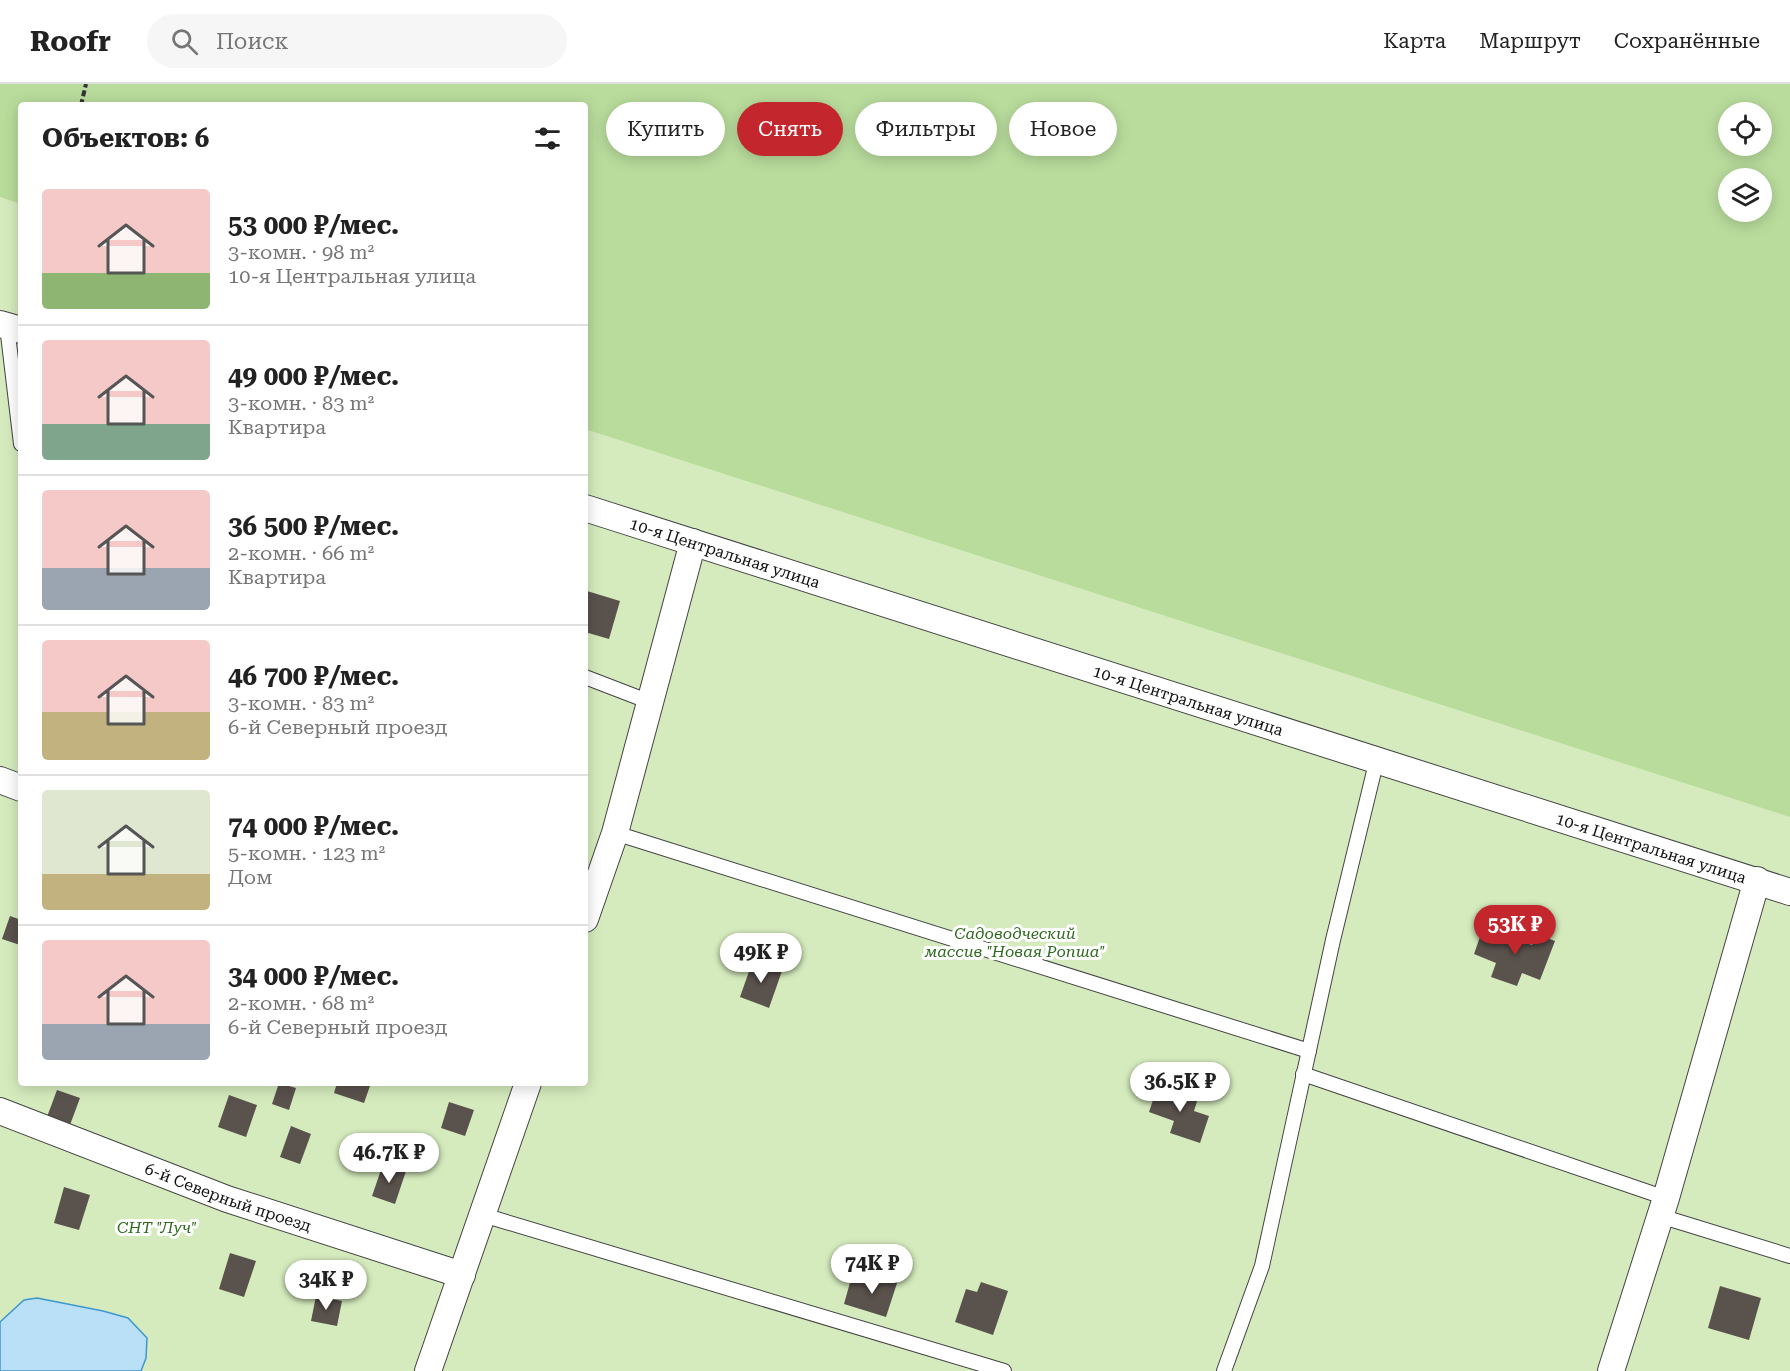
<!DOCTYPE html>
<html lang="ru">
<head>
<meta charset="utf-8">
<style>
	:root { --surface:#fff; --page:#f6f6f6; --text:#222; --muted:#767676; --line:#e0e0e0; --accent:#c4262e }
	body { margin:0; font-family:"Roboto Serif",serif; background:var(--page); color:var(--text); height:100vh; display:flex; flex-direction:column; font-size:22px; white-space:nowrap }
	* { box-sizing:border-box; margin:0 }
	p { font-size:20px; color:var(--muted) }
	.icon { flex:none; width:33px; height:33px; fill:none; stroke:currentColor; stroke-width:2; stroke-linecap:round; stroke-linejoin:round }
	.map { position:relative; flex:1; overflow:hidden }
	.drawer { position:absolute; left:18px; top:18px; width:570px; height:984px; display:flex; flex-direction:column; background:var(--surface); border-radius:6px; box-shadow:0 3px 15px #0003 }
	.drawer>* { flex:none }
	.banner { position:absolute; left:606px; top:18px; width:570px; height:54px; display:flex; gap:12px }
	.tools { position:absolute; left:1718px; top:18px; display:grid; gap:12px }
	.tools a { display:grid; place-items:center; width:54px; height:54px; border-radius:50%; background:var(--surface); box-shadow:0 3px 15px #0003; font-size:30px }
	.price { position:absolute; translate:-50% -51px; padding:0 14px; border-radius:21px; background:#fff; color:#222; font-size:20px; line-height:39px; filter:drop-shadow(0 2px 3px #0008) }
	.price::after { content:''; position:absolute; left:50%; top:36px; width:18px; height:14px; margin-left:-9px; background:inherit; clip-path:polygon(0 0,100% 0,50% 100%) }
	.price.current { background:var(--accent); color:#fff }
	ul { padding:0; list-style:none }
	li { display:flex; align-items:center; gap:18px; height:150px; padding:0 24px }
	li+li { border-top:2px solid var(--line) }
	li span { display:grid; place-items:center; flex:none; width:168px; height:120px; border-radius:6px; color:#555 }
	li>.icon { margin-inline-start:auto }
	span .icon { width:72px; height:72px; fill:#fffc; stroke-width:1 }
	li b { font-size:26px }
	h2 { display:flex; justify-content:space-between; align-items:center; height:72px; padding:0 24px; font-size:26px }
	.chip { padding:0 21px; border-radius:27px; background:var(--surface); box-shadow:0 3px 15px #0003; font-size:21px; line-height:54px }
	.chip.current { background:var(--accent); color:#fff }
	header { display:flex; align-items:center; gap:36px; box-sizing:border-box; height:84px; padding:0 30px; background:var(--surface); border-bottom:2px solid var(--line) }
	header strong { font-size:28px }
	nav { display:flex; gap:33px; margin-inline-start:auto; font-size:21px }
	.search { width:420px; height:54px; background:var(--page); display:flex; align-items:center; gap:15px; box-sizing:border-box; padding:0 21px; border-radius:33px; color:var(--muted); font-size:22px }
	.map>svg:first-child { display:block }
</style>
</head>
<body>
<header>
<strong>Roofr</strong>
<div class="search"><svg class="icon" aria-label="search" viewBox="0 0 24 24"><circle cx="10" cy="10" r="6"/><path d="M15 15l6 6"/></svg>Поиск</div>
<nav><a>Карта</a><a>Маршрут</a><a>Сохранённые</a></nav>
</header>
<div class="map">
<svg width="1790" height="1287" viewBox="0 0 1790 1287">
	<rect width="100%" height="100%" fill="#fffdf5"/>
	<!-- green -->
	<polygon fill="#d5ebbd" points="0,79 21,86 21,999 585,999 585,269 1790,659 1790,1287 0,1287"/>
	<!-- forest -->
	<path fill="#b9dc9c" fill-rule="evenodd" d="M0 0H1790V733L585 345V21H21V120L0 113ZM1728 28H1761V62H1728ZM1728 94H1761V128H1728Z"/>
	<!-- water -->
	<polygon fill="#b9e0f7" stroke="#3f96cf" stroke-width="1.5" points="37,1214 103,1227 128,1234 147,1254 146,1274 141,1287 0,1287 0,1238 24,1216"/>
	<!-- building -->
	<g fill="#5a524d">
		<polygon points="587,507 620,517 609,555 585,548 585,515"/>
		<polygon points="10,832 21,836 20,861 2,855"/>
		<polygon points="1492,846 1532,861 1536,850 1555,857 1540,896 1522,889 1517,902 1491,893 1496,879 1474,870 1481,850 1489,853"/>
		<polygon points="753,876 782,887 769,924 740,913"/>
		<polygon points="279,999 296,1004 289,1026 272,1020"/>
		<polygon points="337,999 371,999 364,1019 334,1009"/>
		<polygon points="1158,1001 1198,1014 1194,1027 1209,1032 1200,1059 1170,1049 1174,1037 1149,1028"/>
		<polygon points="57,1006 80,1014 67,1049 44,1041"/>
		<polygon points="229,1011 257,1021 246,1053 218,1043"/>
		<polygon points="449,1018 474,1026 465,1052 441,1044"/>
		<polygon points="291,1042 311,1050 300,1080 280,1073"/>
		<polygon points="383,1080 406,1087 395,1120 372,1112"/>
		<polygon points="64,1103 90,1111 79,1146 54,1139"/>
		<polygon points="230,1169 256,1177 244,1213 219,1205"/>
		<polygon points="878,1189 898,1196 886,1233 844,1220 851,1195 874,1202"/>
		<polygon points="981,1198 1008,1207 993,1251 955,1238 966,1205 977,1208"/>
		<polygon points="1720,1202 1761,1214 1749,1256 1708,1244"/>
		<polygon points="316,1212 342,1217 337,1242 311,1237"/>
	</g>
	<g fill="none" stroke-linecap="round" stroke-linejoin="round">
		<!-- lane casing -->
		<g stroke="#444" stroke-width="16">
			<g id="lane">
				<polyline points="7,242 21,360"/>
				<polyline points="585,593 650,618"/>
				<polyline points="615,749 1309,967"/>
				<polyline points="1303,990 1666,1114"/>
				<polyline points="483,1131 1004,1287"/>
				<polyline points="1660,1132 1790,1172"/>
				<polyline points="1224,1287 1262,1182 1333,856 1377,675"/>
			</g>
		</g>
		<!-- street casing -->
		<g stroke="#444" stroke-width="28">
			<g id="street">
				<polyline points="0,240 21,246"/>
				<path id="s1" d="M585 424 1790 808"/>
				<polyline points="0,696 21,704"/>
				<polyline points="585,835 615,749 693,458"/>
				<path id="s2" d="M0 1027 227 1115 462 1191"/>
				<polyline points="428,1287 528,999"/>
				<polyline points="1611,1287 1666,1114 1757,796"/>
			</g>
		</g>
		<!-- path -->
		<polyline stroke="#333" stroke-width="4" stroke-dasharray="6 3" stroke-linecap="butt" points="81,21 86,0"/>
		<!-- lane -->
		<use href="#lane" stroke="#fff" stroke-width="14"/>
		<!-- street -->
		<use href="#street" stroke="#fff" stroke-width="26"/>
	</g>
	<g text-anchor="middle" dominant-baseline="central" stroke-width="6" stroke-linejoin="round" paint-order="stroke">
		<!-- street labels -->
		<g font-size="16" fill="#111" stroke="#fff">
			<text stroke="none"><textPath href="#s1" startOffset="147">10-я Центральная улица</textPath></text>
			<text stroke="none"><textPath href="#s1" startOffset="633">10-я Центральная улица</textPath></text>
			<text stroke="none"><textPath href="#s1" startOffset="1119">10-я Центральная улица</textPath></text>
			<text stroke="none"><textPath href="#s2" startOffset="244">6-й Северный проезд</textPath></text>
		</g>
		<!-- park labels -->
		<g font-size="16" font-style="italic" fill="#2f6b1f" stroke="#fff">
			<text x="1015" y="849">Садоводческий<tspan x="1015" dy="18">массив "Новая Ропша"</tspan></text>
			<text x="157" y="1143">СНТ "Луч"</text>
		</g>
	</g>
</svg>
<div class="tools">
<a><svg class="icon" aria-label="locate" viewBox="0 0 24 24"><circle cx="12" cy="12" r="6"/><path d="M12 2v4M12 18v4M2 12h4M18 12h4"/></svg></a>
<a><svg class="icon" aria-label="layers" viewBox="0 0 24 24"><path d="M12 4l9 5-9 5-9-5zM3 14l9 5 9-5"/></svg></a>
</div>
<b class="price current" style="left:1515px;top:872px">53K ₽</b>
<b class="price" style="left:761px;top:900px">49K ₽</b>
<b class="price" style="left:1180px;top:1029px">36.5K ₽</b>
<b class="price" style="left:389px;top:1100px">46.7K ₽</b>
<b class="price" style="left:872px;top:1211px">74K ₽</b>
<b class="price" style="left:326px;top:1227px">34K ₽</b>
<div class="banner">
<a class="chip">Купить</a>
<a class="chip current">Снять</a>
<a class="chip">Фильтры</a>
<a class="chip">Новое</a>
</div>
<section class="drawer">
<h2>Объектов: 6<svg class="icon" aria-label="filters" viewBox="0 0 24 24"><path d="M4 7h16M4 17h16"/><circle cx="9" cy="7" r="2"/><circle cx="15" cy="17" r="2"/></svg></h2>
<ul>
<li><span style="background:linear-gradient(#f6c9c9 70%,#8fb573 0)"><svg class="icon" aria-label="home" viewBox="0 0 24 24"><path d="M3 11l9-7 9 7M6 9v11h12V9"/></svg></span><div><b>53 000 ₽/мес.</b><p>3-комн. · 98 m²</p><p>10-я Центральная улица</p></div></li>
<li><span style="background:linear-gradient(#f6c9c9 70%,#7fa58c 0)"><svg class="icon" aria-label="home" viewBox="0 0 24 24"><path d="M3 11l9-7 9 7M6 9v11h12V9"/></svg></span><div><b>49 000 ₽/мес.</b><p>3-комн. · 83 m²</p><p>Квартира</p></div></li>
<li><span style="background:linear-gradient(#f6c9c9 65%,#9aa5b1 0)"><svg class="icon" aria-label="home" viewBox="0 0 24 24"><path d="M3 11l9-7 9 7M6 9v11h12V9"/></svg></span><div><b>36 500 ₽/мес.</b><p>2-комн. · 66 m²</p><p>Квартира</p></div></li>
<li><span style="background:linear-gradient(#f6c9c9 60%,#c2b280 0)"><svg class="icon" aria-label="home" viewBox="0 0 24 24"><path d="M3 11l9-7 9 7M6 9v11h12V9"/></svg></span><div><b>46 700 ₽/мес.</b><p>3-комн. · 83 m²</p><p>6-й Северный проезд</p></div></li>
<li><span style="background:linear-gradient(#dfe7d0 70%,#c2b280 0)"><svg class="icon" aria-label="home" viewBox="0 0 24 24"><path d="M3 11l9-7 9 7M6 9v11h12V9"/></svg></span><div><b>74 000 ₽/мес.</b><p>5-комн. · 123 m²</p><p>Дом</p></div></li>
<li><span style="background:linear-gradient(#f6c9c9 70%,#9aa5b1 0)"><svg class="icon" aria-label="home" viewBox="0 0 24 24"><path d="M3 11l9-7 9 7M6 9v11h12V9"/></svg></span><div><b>34 000 ₽/мес.</b><p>2-комн. · 68 m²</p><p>6-й Северный проезд</p></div></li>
</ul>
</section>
</div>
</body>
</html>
